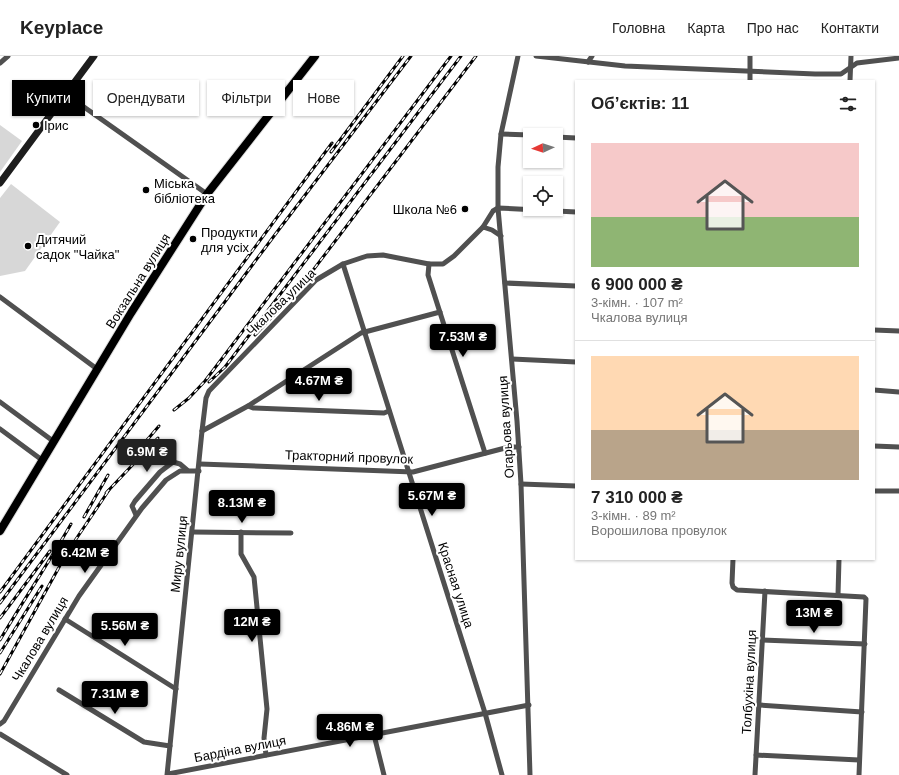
<!DOCTYPE html>
<html lang="uk">
<head>
<meta charset="utf-8">
<style>
	:root { --surface:#fff; --page:#f6f6f6; --text:#222; --muted:#767676; --line:#e0e0e0; --accent:#000 }
	body { margin:0; font-family:Helvetica,sans-serif; background:var(--page); color:var(--text); height:100vh; display:flex; flex-direction:column; font-size:15px; white-space:nowrap }
	* { box-sizing:border-box; margin:0 }
	p { font-size:13px; color:var(--muted) }
	.icon { flex:none; width:22px; height:22px; fill:none; stroke:currentColor; stroke-width:2; stroke-linecap:round; stroke-linejoin:round }
	.map { position:relative; flex:1; overflow:hidden }
	.side { position:absolute; left:575px; top:24px; width:300px; height:480px; display:flex; flex-direction:column; background:var(--surface); border-radius:0px; box-shadow:0 1px 3px #0004 }
	.side>* { flex:none }
	.hud { position:absolute; left:12px; top:24px; width:380px; height:36px; display:flex; gap:8px }
	.needle { width:26px; rotate:267deg }
	.controls { position:absolute; left:523px; top:72px; display:grid; gap:8px }
	.controls a { display:grid; place-items:center; width:40px; height:40px; border-radius:0px; background:var(--surface); box-shadow:0 1px 3px #0004; font-size:20px }
	.price { position:absolute; translate:-50% -34px; padding:0 9px; border-radius:4px; background:var(--accent); color:#fff; font-size:13px; line-height:26px; filter:drop-shadow(0 1px 2px #0008) }
	.price::after { content:''; position:absolute; left:50%; top:24px; width:12px; height:9px; margin-left:-6px; background:inherit; clip-path:polygon(0 0,100% 0,50% 100%) }
	.price.selected { background:#222; color:#fff }
	ul { padding:0; list-style:none }
	li { display:grid; align-content:center; gap:8px; height:212px; padding:0 16px }
	li+li { border-top:1px solid var(--line) }
	li span { display:grid; place-items:center; height:124px; border-radius:0px; color:#555 }
	li>.icon { margin-inline-start:auto }
	span .icon { width:72px; height:72px; fill:#fffc; stroke-width:1 }
	li b { font-size:17px }
	h2 { display:flex; justify-content:space-between; align-items:center; height:48px; padding:0 16px; font-size:17px }
	.tag { padding:0 14px; border-radius:0px; background:var(--surface); box-shadow:0 1px 3px #0004; font-size:14px; line-height:36px }
	.tag.selected { background:var(--accent); color:#fff }
	header { display:flex; align-items:center; gap:24px; box-sizing:border-box; height:56px; padding:0 20px; background:var(--surface); border-bottom:1px solid var(--line) }
	header strong { font-size:19px }
	nav { display:flex; gap:22px; margin-inline-start:auto; font-size:14px }
	.map>svg:first-child { display:block }
</style>
</head>
<body>
<header>
<strong>Keyplace</strong>
<nav><a>Головна</a><a>Карта</a><a>Про нас</a><a>Контакти</a></nav>
</header>
<div class="map">
<svg width="899" height="719" viewBox="0 0 899 719">
	<rect width="100%" height="100%" fill="#fff"/>
	<!-- green -->
	<g fill="#d7d7d7">
		<polygon points="0,69 22,85 0,116"/>
		<polygon points="11,128 60,166 25,215 0,220 0,142"/>
	</g>
	<g fill="none" stroke-linecap="round" stroke-linejoin="round">
		<!-- primary casing -->
		<g stroke="#dbdbdb" stroke-width="10">
			<polyline id="primary" points="0,475 131,257 207,138 315,0"/>
		</g>
		<!-- street -->
		<g stroke="#505050" stroke-width="5">
			<polyline points="518,0 501,78 498,111 498,152 517,365 521,428 530,719"/>
			<polyline points="536,0 625,10 815,18 841,18 857,7 899,2"/>
			<polyline points="588,6 592,0"/>
			<polyline points="0,7 8,0"/>
			<polyline points="750,25 750,0"/>
			<polyline points="850,25 851,0"/>
			<polyline points="67,39 207,138"/>
			<polyline points="501,78 530,79"/>
			<polyline points="556,81 576,82"/>
			<polyline points="483,171 493,155 498,152 576,156"/>
			<polyline points="343,208 485,657 502,719"/>
			<polyline points="429,208 428,219 485,397"/>
			<polyline points="505,227 576,230"/>
			<polyline points="0,241 97,313"/>
			<polyline points="874,274 899,275"/>
			<polyline points="512,303 576,306"/>
			<polyline points="874,334 899,336"/>
			<polyline points="0,346 53,385"/>
			<polyline points="248,350 253,352 384,357 389,355"/>
			<polyline points="0,373 42,404"/>
			<polyline points="202,375 248,350 361,277 440,256"/>
			<polyline points="874,390 899,391"/>
			<polyline points="200,408 413,416 509,391 519,391"/>
			<polyline points="521,428 576,430"/>
			<polyline points="874,435 899,435"/>
			<polyline points="136,459 132,450 135,445 160,416 173,406 180,408 187,414"/>
			<polyline points="192,476 291,477"/>
			<polyline points="241,476 241,498 254,521 267,653 264,682 266,699"/>
			<polyline points="733,503 732,527 733,531 737,534 864,541 866,543 859,719"/>
			<polyline points="838,539 839,503"/>
			<polyline points="65,563 176,633"/>
			<polyline points="762,584 865,588"/>
			<polyline points="59,634 144,686 170,690"/>
			<polyline points="759,649 862,656"/>
			<polyline points="0,668 4,665 79,540 142,452 166,424 180,415 199,415"/>
			<polyline points="0,678 67,719"/>
			<polyline points="374,679 384,719"/>
			<polyline points="756,699 859,704"/>
			<polyline points="168,718 529,649"/>
			<polyline points="167,719 202,375 206,342 209,335 316,224 343,208 367,200 383,199 429,208 443,208 454,200 483,171 492,174 501,180"/>
			<polyline points="755,719 765,535"/>
		</g>
		<!-- secondary -->
		<polyline stroke="#1d1d1d" stroke-width="7" points="0,127 94,0"/>
		<!-- primary -->
		<use href="#primary" stroke="#000" stroke-width="8"/>
		<!-- rail casing -->
		<g stroke="#000" stroke-width="3">
			<g id="rail">
				<polyline points="331,96 403,0"/>
				<polyline points="255,279 301,230 476,0"/>
				<polyline points="209,326 225,311 461,0"/>
				<polyline points="174,354 189,342 205,325 451,0"/>
				<polyline points="129,405 159,370"/>
				<polyline points="106,437 158,382"/>
				<polyline points="84,461 108,419"/>
				<polyline points="0,536 332,87"/>
				<polyline points="0,547 277,176 411,0"/>
				<polyline points="0,562 50,495"/>
				<path d="M0 584C23 545 48 508 71 468"/>
				<polyline points="0,597 42,530"/>
				<polyline points="0,618 68,495 109,434"/>
			</g>
		</g>
		<!-- rail -->
		<use href="#rail" stroke="#fff" stroke-width="1.5" stroke-dasharray="4.5" stroke-linecap="butt"/>
	</g>
	<!-- markers -->
	<g fill="#000" stroke="#fff" stroke-width="1.5">
		<circle cx="36" cy="69" r="4"/>
		<circle cx="146" cy="134" r="4"/>
		<circle cx="465" cy="153" r="4"/>
		<circle cx="193" cy="183" r="4"/>
		<circle cx="28" cy="190" r="4"/>
	</g>
	<g text-anchor="middle" dominant-baseline="central" stroke-width="4" stroke-linejoin="round" paint-order="stroke">
		<!-- poi labels -->
		<g font-size="13" fill="#000" stroke="#fff" text-anchor="start">
			<text x="44" y="69">Ірис</text>
			<text x="154" y="127">Міська<tspan x="154" dy="15">бібліотека</tspan></text>
			<text x="457" y="153" text-anchor="end">Школа №6</text>
			<text x="201" y="176">Продукти<tspan x="201" dy="15">для усіх</tspan></text>
			<text x="36" y="183">Дитячий<tspan x="36" dy="15">садок "Чайка"</tspan></text>
		</g>
		<!-- street labels -->
		<g font-size="13" fill="#000" stroke="#fff">
			<text transform="translate(138 225) rotate(-58)">Вокзальна вулиця</text>
			<text transform="translate(281 246) rotate(-44)">Чкалова улица</text>
			<text transform="translate(506 371) rotate(-94)">Огарьова вулиця</text>
			<text transform="translate(349 401) rotate(2)">Тракторний провулок</text>
			<text transform="translate(179 498) rotate(-84)">Миру вулиця</text>
			<text transform="translate(456 529) rotate(72)">Красная улица</text>
			<text transform="translate(40 583) rotate(-59)">Чкалова вулиця</text>
			<text transform="translate(749 626) rotate(-87)">Толбухіна вулиця</text>
			<text transform="translate(240 693) rotate(-11)">Бардіна вулиця</text>
		</g>
	</g>
</svg>
<div class="controls">
<a><svg class="needle" viewBox="-14 -14 28 28"><path d="M0-13l5 13h-10z" fill="#e53935"/><path d="M0 13l5-13h-10z" fill="#767676"/></svg></a>
<a><svg class="icon" aria-label="locate" viewBox="0 0 24 24"><circle cx="12" cy="12" r="6"/><path d="M12 2v4M12 18v4M2 12h4M18 12h4"/></svg></a>
</div>
<b class="price" style="left:463px;top:302px">7.53M ₴</b>
<b class="price" style="left:319px;top:346px">4.67M ₴</b>
<b class="price selected" style="left:147px;top:417px">6.9M ₴</b>
<b class="price" style="left:432px;top:461px">5.67M ₴</b>
<b class="price" style="left:242px;top:468px">8.13M ₴</b>
<b class="price" style="left:85px;top:518px">6.42M ₴</b>
<b class="price" style="left:814px;top:578px">13M ₴</b>
<b class="price" style="left:252px;top:587px">12M ₴</b>
<b class="price" style="left:125px;top:591px">5.56M ₴</b>
<b class="price" style="left:115px;top:659px">7.31M ₴</b>
<b class="price" style="left:350px;top:692px">4.86M ₴</b>
<div class="hud">
<a class="tag selected">Купити</a>
<a class="tag">Орендувати</a>
<a class="tag">Фільтри</a>
<a class="tag">Нове</a>
</div>
<section class="side">
<h2>Об’єктів: 11<svg class="icon" aria-label="filters" viewBox="0 0 24 24"><path d="M4 7h16M4 17h16"/><circle cx="9" cy="7" r="2"/><circle cx="15" cy="17" r="2"/></svg></h2>
<ul>
<li><span style="background:linear-gradient(#f6c9c9 60%,#8fb573 0)"><svg class="icon" aria-label="home" viewBox="0 0 24 24"><path d="M3 11l9-7 9 7M6 9v11h12V9"/></svg></span><div><b>6 900 000 ₴</b><p>3-кімн. · 107 m²</p><p>Чкалова вулиця</p></div></li>
<li><span style="background:linear-gradient(#ffd9b3 60%,#b9a48a 0)"><svg class="icon" aria-label="home" viewBox="0 0 24 24"><path d="M3 11l9-7 9 7M6 9v11h12V9"/></svg></span><div><b>7 310 000 ₴</b><p>3-кімн. · 89 m²</p><p>Ворошилова провулок</p></div></li>
</ul>
</section>
</div>
</body>
</html>
